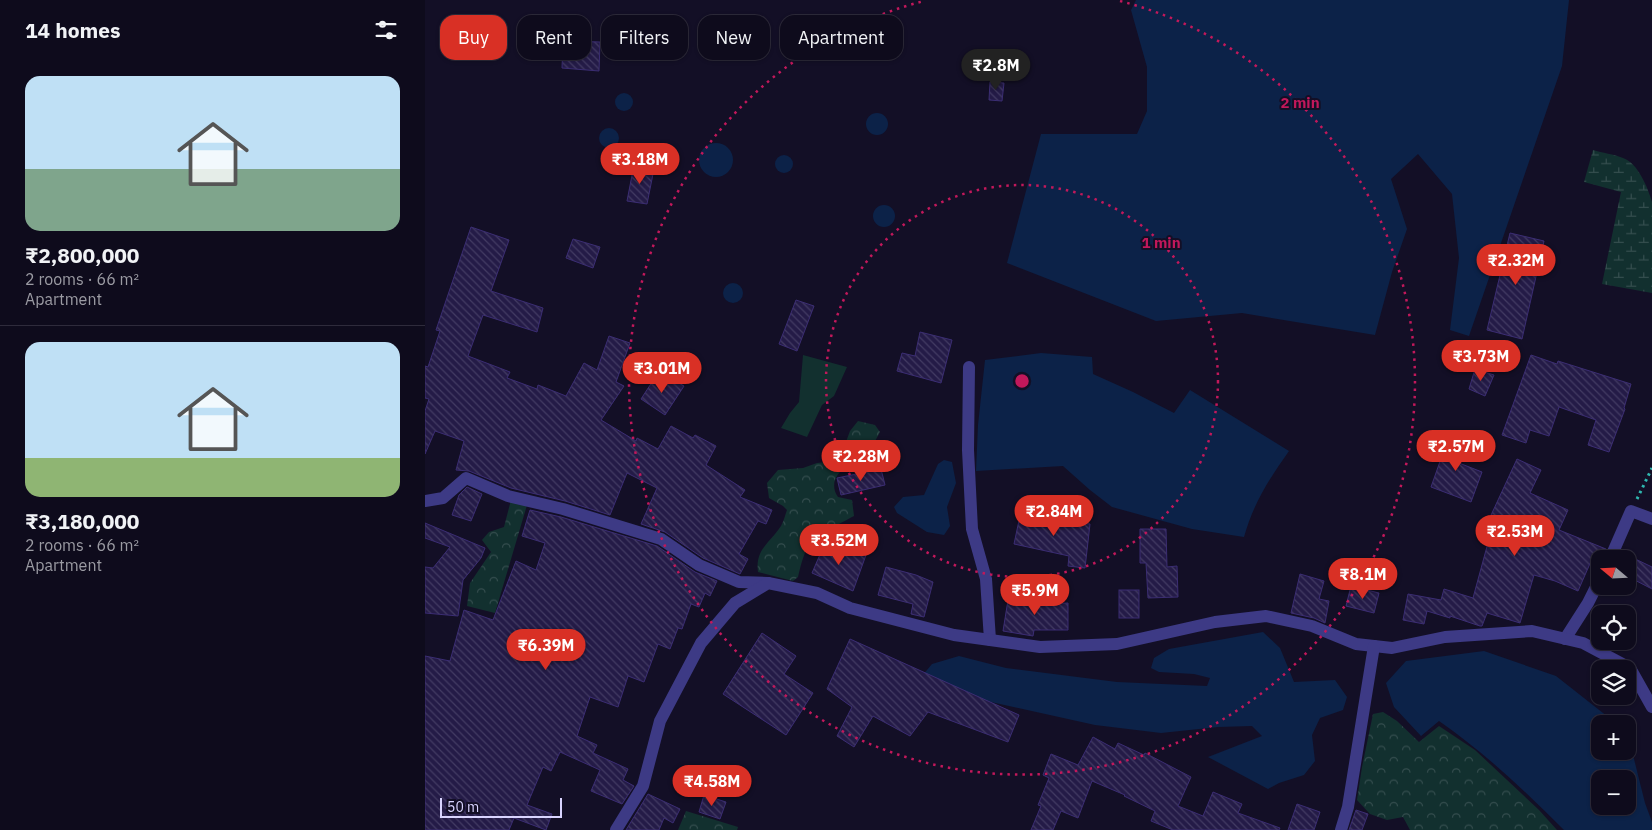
<!DOCTYPE html>
<html lang="en">
<head>
<meta charset="utf-8">
<style>
	:root { --surface:#0e0b1c; --page:#1c1929; --text:#f1f3f6; --muted:#9b9ba3; --line:#2e2b3b; --accent:#d93025 }
	body { margin:0; font-family:"IBM Plex Sans",sans-serif; background:var(--page); color:var(--text); height:100vh; display:flex; flex-direction:column; font-size:19px; white-space:nowrap }
	* { box-sizing:border-box; margin:0 }
	p { font-size:16px; color:var(--muted) }
	.icon { flex:none; width:28px; height:28px; fill:none; stroke:currentColor; stroke-width:2; stroke-linecap:round; stroke-linejoin:round }
	.map { position:relative; flex:1; overflow:hidden }
	.details { display:flex; flex-direction:column; background:var(--surface); width:425px }
	.details>* { flex:none }
	.top-card { position:absolute; left:15px; top:15px; width:475px; height:45px; display:flex; gap:10px }
	.needle { width:32px; rotate:289deg }
	.controls { position:absolute; left:1166px; top:550px; display:grid; gap:10px }
	.controls a { display:grid; place-items:center; width:45px; height:45px; border-radius:10px; background:var(--surface); box-shadow:0 1px 4px #0004,0 0 0 1px var(--line); font-size:25px }
	.scale { position:absolute; left:15px; bottom:12px; width:122px; box-sizing:border-box; padding-left:5px; border:2px solid #d9d4ff; border-top:0; font-size:14px; line-height:18px; white-space:nowrap; color:#d9d4ff; -webkit-text-stroke:4px #130f26; paint-order:stroke }
	.price { position:absolute; translate:-50% -42px; padding:0 11px; border-radius:18px; background:var(--accent); color:#fff; font-size:16px; line-height:32px; filter:drop-shadow(0 1px 2px #0008) }
	.price::after { content:''; position:absolute; left:50%; top:30px; width:15px; height:11px; margin-left:-8px; background:inherit; clip-path:polygon(0 0,100% 0,50% 100%) }
	.price.current { background:#222; color:#fff }
	ul { padding:0; list-style:none }
	li { display:grid; align-content:center; gap:10px; height:265px; padding:0 25px }
	li+li { border-top:1px solid var(--line) }
	li span { display:grid; place-items:center; height:155px; border-radius:15px; color:#555 }
	li>.icon { margin-inline-start:auto }
	span .icon { width:90px; height:90px; fill:#fffc; stroke-width:1 }
	li b { font-size:21px }
	h2 { display:flex; justify-content:space-between; align-items:center; height:60px; padding:0 25px; font-size:21px }
	.tag { padding:0 18px; border-radius:15px; background:var(--surface); box-shadow:0 1px 4px #0004,0 0 0 1px var(--line); font-size:18px; line-height:45px }
	.tag.current { background:var(--accent); color:#fff }
	main { display:flex; flex:1; min-height:0 }
	.map>svg:first-child { display:block }
</style>
</head>
<body>
<main>
<section class="details">
<h2>14 homes<svg class="icon" aria-label="filters" viewBox="0 0 24 24"><path d="M4 7h16M4 17h16"/><circle cx="9" cy="7" r="2"/><circle cx="15" cy="17" r="2"/></svg></h2>
<ul>
<li><span style="background:linear-gradient(#bfe0f5 60%,#7fa58c 0)"><svg class="icon" aria-label="home" viewBox="0 0 24 24"><path d="M3 11l9-7 9 7M6 9v11h12V9"/></svg></span><div><b>₹2,800,000</b><p>2 rooms · 66 m²</p><p>Apartment</p></div></li>
<li><span style="background:linear-gradient(#bfe0f5 75%,#8fb573 0)"><svg class="icon" aria-label="home" viewBox="0 0 24 24"><path d="M3 11l9-7 9 7M6 9v11h12V9"/></svg></span><div><b>₹3,180,000</b><p>2 rooms · 66 m²</p><p>Apartment</p></div></li>
</ul>
</section>
<div class="map">
<svg width="1227" height="830" viewBox="0 0 1227 830">
	<defs>
		<pattern id="forest-crowns" width="20" height="18" patternUnits="userSpaceOnUse" patternTransform="scale(1.25)"><rect width="20" height="18" fill="#12302f"/><path d="M2 6a3 3 0 1 1 6 0M12 15a3 3 0 1 1 6 0" fill="none" stroke="#344d4e"/></pattern>
		<pattern id="wetland-marsh" width="20" height="14" patternUnits="userSpaceOnUse" patternTransform="scale(1.25)"><rect width="20" height="14" fill="#12302f"/><path d="M1 5h8M5 5V1M11 12h8M15 12V8" fill="none" stroke="#344d4e"/></pattern>
		<pattern id="building-back-hatch" width="6" height="6" patternUnits="userSpaceOnUse" patternTransform="scale(1.25)"><rect width="6" height="6" fill="#241b47"/><path d="M-1 5l2 2M0 0l6 6M5-1l2 2" fill="none" stroke="#433b63"/></pattern>
	</defs>
	<rect width="100%" height="100%" fill="#130f26"/>
	<!-- green -->
	<polygon fill="#12302f" points="378,355 422,367 409,396 397,405 382,437 356,428 365,413 374,402"/>
	<!-- forest -->
	<g fill="url(#forest-crowns)">
		<path d="M433 421 450 425 455 432 438 463C433 464 427 465 422 467 410 473 405 486 413 497L427 500 429 516C416 523 392 535 383 547 378 555 375 568 373 577L368 581 333 572C330 549 345 543 356 526 359 521 360 515 362 510L358 506 344 498 342 483 353 470 378 468 392 463 401 462 406 463 414 461 425 431Z"/>
		<polygon points="86,500 102,505 70,613 42,606 45,583 66,552 57,540 64,532 79,527"/>
		<polygon points="958,712 972,721 994,742 1014,726 1050,750 1114,810 1132,830 985,830 978,817 962,820 945,814 932,800 937,767 948,714"/>
		<polygon points="261,811 313,827 312,830 253,830"/>
	</g>
	<!-- wetland -->
	<path fill="url(#wetland-marsh)" d="M1168 150C1177 153 1189 154 1198 158 1213 163 1223 188 1227 202V293L1177 284 1196 192 1159 182Z"/>
	<!-- water -->
	<g fill="#0c2248" fill-rule="evenodd">
		<polygon points="711,0 1144,0 1137,66 1044,336 1025,330 1034,258 1027,194 993,154 966,179 982,229 967,272 950,335 817,313 731,321 582,263 616,134 712,134 722,111 722,67 706,10"/>
		<circle cx="199" cy="102" r="9"/>
		<circle cx="452" cy="124" r="11"/>
		<circle cx="184" cy="138" r="10"/>
		<circle cx="291" cy="160" r="17"/>
		<circle cx="359" cy="164" r="9"/>
		<circle cx="459" cy="216" r="11"/>
		<circle cx="308" cy="293" r="10"/>
		<path d="M616 353 667 357 668 374 708 392 749 413 765 390 864 451C843 481 829 502 819 537L767 529 687 507 665 490 638 466 551 471 553 425 560 360Z"/>
		<polygon points="519,460 527,462 531,483 522,507 525,526 519,535 502,532 472,513 469,507 478,497 499,495 513,464"/>
		<polygon points="838,632 855,648 869,682 910,680 922,697 918,710 895,718 887,735 890,761 879,775 854,783 843,789 783,757 837,736 827,726 793,727 736,733 670,725 507,689 497,676 507,664 534,656 581,668 692,682 782,686 785,678 769,674 734,672 726,668 729,658 744,649"/>
		<path d="M1059 651 1131 676 1192 724H1175V751H1202L1203 735 1220 803 1227 822V830H1139C1099 790 1060 753 1014 721L996 736 969 707 961 683 981 661ZM1175 779H1202V806H1175Z"/>
	</g>
	<!-- building -->
	<g fill="url(#building-back-hatch)" stroke="#3b2d73">
		<polygon points="138,41 175,42 174,71 137,68"/>
		<polygon points="565,82 579,83 577,101 564,100"/>
		<polygon points="209,165 229,169 222,204 202,201"/>
		<polygon points="46,227 84,240 66,291 118,308 112,332 58,315 43,356 85,372 82,378 112,389 113,385 141,396 159,363 172,370 184,336 205,343 191,382 199,386 176,420 211,441 212,438 233,449 246,426 268,438 270,435 291,446 281,465 320,490 315,497 347,510 341,524 333,521 314,554 323,559 315,574 278,558 240,532 216,524 232,488 202,473 185,515 140,501 86,488 44,471 31,470 39,441 10,431 0,454 0,411 4,399 0,398 0,366 3,367 15,331 11,330"/>
		<polygon points="1085,233 1119,241 1097,339 1062,330"/>
		<polygon points="148,239 175,247 168,268 141,258"/>
		<polygon points="371,300 389,306 372,351 354,344"/>
		<polygon points="495,332 527,340 516,383 472,371 477,353 490,356"/>
		<polygon points="1106,355 1132,364 1133,361 1206,384 1199,408 1200,409 1184,452 1163,445 1171,420 1134,407 1124,436 1105,430 1101,443 1077,435"/>
		<polygon points="1050,369 1069,375 1060,396 1044,389"/>
		<polygon points="231,376 243,384 246,378 259,386 240,415 216,399"/>
		<polygon points="1024,436 1042,442 1034,463 1057,472 1046,502 1006,487"/>
		<polygon points="1092,459 1116,470 1105,493 1143,510 1134,530 1181,549 1177,559 1167,559 1153,591 1130,581 1109,575 1095,623 1062,613 1057,626 1055,626 1025,616 1025,618 1002,611 999,624 978,620 983,594 1016,600 1019,589 1048,598 1067,528 1061,526"/>
		<polygon points="456,469 460,485 416,495 412,478"/>
		<polygon points="42,487 57,494 46,521 27,515 34,495"/>
		<polygon points="105,510 136,517 232,546 270,572 292,581 285,596 280,593 274,607 266,604 257,629 253,628 245,649 233,644 219,682 203,676 193,707 165,697 152,736 172,745 168,753 203,769 198,780 209,786 197,804 166,791 175,770 135,752 126,771 118,767 102,805 127,814 121,830 89,818 84,830 0,830 0,656 25,661 39,610 68,620 91,561 111,570 120,543 97,536"/>
		<polygon points="596,511 624,516 623,519 665,524 660,568 643,566 644,556 589,544"/>
		<polygon points="0,523 60,548 56,558 38,580 33,616 0,613 0,567 8,568 25,547 0,538"/>
		<polygon points="715,529 741,529 742,567 752,566 753,597 723,598 721,563 715,563"/>
		<polygon points="400,543 428,555 429,551 441,555 428,591 387,573"/>
		<polygon points="1196,555 1202,557 1202,555 1227,567 1227,589 1202,576 1202,559 1194,559"/>
		<polygon points="461,567 491,575 508,582 499,617 486,614 488,604 453,595"/>
		<polygon points="875,574 899,581 894,599 904,601 900,623 889,618 866,613"/>
		<polygon points="926,586 954,593 949,613 921,606"/>
		<rect x="694" y="590" width="20" height="28"/>
		<polygon points="597,592 614,595 613,604 643,603 643,630 609,630 608,636 578,631 583,600 595,602"/>
		<polygon points="337,633 371,656 359,674 388,693 361,735 298,694"/>
		<polygon points="425,639 594,715 583,742 503,712 485,736 448,716 429,747 412,736 427,707 402,689"/>
		<polygon points="668,737 690,749 693,743 719,755 720,753 766,777 753,806 778,816 788,792 817,804 813,813 855,828 854,830 748,830 726,821 730,811 699,796 700,795 667,781 653,818 636,811 628,830 606,830 616,806 613,805 624,778 618,775 626,754 653,765"/>
		<polygon points="223,794 255,809 248,823 239,818 234,830 201,830"/>
		<polygon points="279,795 301,802 295,819 274,812"/>
		<polygon points="872,804 895,812 889,830 863,830"/>
		<polygon points="931,810 943,814 937,830 924,830"/>
	</g>
	<g fill="none" stroke-linecap="round" stroke-linejoin="round">
		<!-- path -->
		<polyline stroke="#2fb8b0" stroke-width="3" stroke-dasharray="2.5 4" stroke-linecap="butt" points="1212,499 1227,468"/>
		<!-- minor -->
		<g stroke="#3d3a85" stroke-width="12">
			<polyline points="544,367 543,450 547,529 561,579 565,640"/>
			<polyline points="0,501 18,498 41,478 83,496 138,509 236,539 274,565 314,582 343,583"/>
			<polyline points="1185,559 1206,511 1227,519"/>
			<polyline points="1140,639 1163,603 1175,579"/>
			<polyline points="191,830 218,786 235,721 276,643 310,603 343,583 392,593 425,608 529,635 615,647 692,644 790,622 841,616 887,626 931,644 967,648 1020,637 1107,631 1158,643 1205,668 1227,707"/>
			<polyline points="916,830 923,807 949,646"/>
		</g>
	</g>
	<!-- distance rings -->
	<g fill="none" stroke="#c2185b" stroke-width="2.5" stroke-dasharray="2.5 5">
		<circle cx="597" cy="381" r="196"/>
		<path d="M695 1A393 393 0 1 1 499 1"/>
	</g>
	<circle cx="597" cy="381" r="8" fill="#c2185b" stroke="#130f26" stroke-width="2.5"/>
	<g font-size="15" text-anchor="middle" font-weight="bold" fill="#c2185b" stroke="#130f26" stroke-width="4" stroke-linejoin="round" paint-order="stroke">
		<text x="875" y="108">2 min</text>
		<text x="736" y="248">1 min</text>
	</g>
</svg>
<div class="controls">
<a><svg class="needle" viewBox="-14 -14 28 28"><path d="M0-13l5 13h-10z" fill="#e53935"/><path d="M0 13l5-13h-10z" fill="#9b9ba3"/></svg></a>
<a><svg class="icon" aria-label="locate" viewBox="0 0 24 24"><circle cx="12" cy="12" r="6"/><path d="M12 2v4M12 18v4M2 12h4M18 12h4"/></svg></a>
<a><svg class="icon" aria-label="layers" viewBox="0 0 24 24"><path d="M12 4l9 5-9 5-9-5zM3 14l9 5 9-5"/></svg></a>
<a>+</a>
<a>−</a>
</div>
<div class="scale">50 m</div>
<b class="price current" style="left:571px;top:91px">₹2.8M</b>
<b class="price" style="left:215px;top:185px">₹3.18M</b>
<b class="price" style="left:1091px;top:286px">₹2.32M</b>
<b class="price" style="left:1056px;top:382px">₹3.73M</b>
<b class="price" style="left:237px;top:394px">₹3.01M</b>
<b class="price" style="left:1031px;top:472px">₹2.57M</b>
<b class="price" style="left:436px;top:482px">₹2.28M</b>
<b class="price" style="left:629px;top:537px">₹2.84M</b>
<b class="price" style="left:1090px;top:557px">₹2.53M</b>
<b class="price" style="left:414px;top:566px">₹3.52M</b>
<b class="price" style="left:938px;top:600px">₹8.1M</b>
<b class="price" style="left:610px;top:616px">₹5.9M</b>
<b class="price" style="left:121px;top:671px">₹6.39M</b>
<b class="price" style="left:287px;top:807px">₹4.58M</b>
<div class="top-card">
<a class="tag current">Buy</a>
<a class="tag">Rent</a>
<a class="tag">Filters</a>
<a class="tag">New</a>
<a class="tag">Apartment</a>
</div>
</div>
</main>
</body>
</html>
